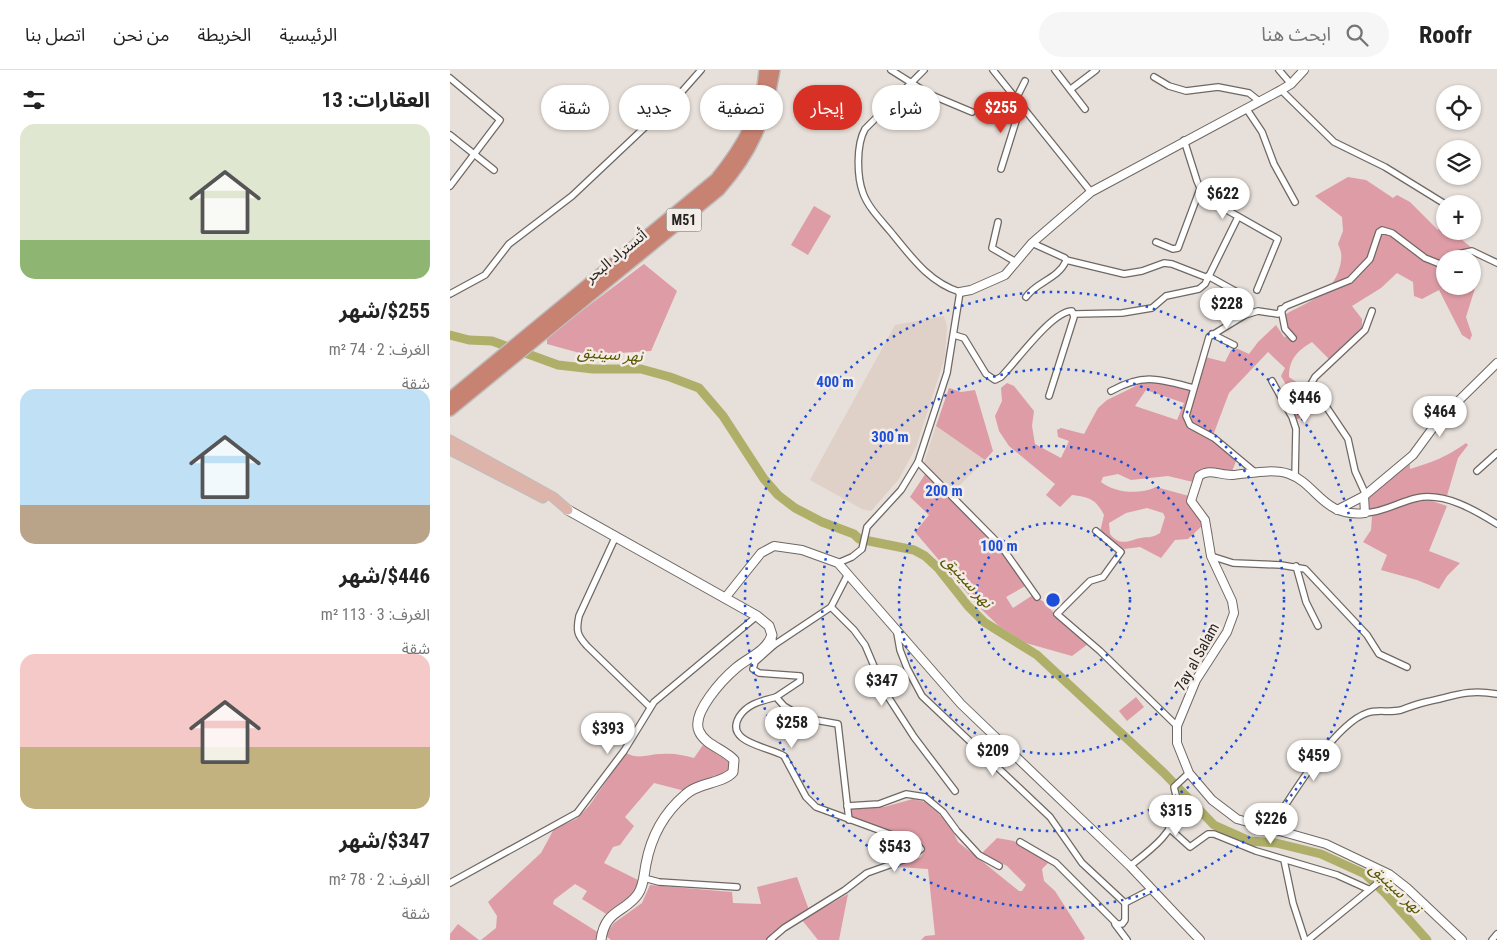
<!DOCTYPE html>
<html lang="ar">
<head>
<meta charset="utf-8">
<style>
	:root { --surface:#fff; --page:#f6f6f6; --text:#222; --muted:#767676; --line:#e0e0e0; --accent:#d93025 }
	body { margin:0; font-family:"Roboto Condensed","Noto Sans Arabic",sans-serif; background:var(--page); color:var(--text); direction:rtl; height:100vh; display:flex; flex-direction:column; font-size:19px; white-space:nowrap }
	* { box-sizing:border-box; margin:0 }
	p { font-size:16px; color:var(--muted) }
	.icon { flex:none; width:28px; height:28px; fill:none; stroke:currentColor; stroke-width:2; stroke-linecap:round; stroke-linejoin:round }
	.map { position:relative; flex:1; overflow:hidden; direction:ltr }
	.drawer { display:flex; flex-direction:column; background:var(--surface); width:450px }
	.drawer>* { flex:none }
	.top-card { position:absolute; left:15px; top:15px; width:475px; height:45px; direction:rtl; display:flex; gap:10px }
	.controls { position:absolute; left:986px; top:15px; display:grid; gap:10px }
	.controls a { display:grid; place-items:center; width:45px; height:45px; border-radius:50%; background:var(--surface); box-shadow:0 1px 4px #0004; font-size:25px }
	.price { position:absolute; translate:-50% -42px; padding:0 11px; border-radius:18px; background:#fff; color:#222; font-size:16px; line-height:32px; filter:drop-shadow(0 1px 2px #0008) }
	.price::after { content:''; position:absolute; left:50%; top:30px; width:15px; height:11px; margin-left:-8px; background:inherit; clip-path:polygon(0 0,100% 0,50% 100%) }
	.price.selected { background:var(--accent); color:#fff }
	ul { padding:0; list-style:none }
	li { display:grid; align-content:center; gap:10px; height:265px; padding:0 20px }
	li span { display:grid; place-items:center; height:155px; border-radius:15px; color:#555 }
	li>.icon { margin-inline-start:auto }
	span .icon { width:90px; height:90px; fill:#fffc; stroke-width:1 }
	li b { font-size:21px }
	h2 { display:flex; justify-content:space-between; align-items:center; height:60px; padding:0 20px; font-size:21px }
	.tag { padding:0 18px; border-radius:22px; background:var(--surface); box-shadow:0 1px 4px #0004; font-size:18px; line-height:45px }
	.tag.selected { background:var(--accent); color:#fff }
	header { display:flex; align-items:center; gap:30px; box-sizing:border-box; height:70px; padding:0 25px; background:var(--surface); border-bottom:1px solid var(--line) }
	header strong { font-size:24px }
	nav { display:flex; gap:28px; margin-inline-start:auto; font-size:18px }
	.search { width:350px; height:45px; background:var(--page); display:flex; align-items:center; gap:12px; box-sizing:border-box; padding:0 18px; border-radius:28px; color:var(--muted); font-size:19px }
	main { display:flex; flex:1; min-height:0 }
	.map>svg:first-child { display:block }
</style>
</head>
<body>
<header>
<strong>Roofr</strong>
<div class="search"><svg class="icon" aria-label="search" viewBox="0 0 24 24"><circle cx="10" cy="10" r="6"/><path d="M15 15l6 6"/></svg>ابحث هنا</div>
<nav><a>الرئيسية</a><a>الخريطة</a><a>من نحن</a><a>اتصل بنا</a></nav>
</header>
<main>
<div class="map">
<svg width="1047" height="870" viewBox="0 0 1047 870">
	<rect width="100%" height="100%" fill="#e7dfd9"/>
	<!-- built -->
	<g fill="#e0d1c8">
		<polygon points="494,246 497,256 495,287 466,377 449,409 421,441 412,439 360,410 445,255"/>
		<polygon points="486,356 535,390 501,424 473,396"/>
	</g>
	<!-- green -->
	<g fill="#dd9ca6" fill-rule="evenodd">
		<path d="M898 107 916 110 943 128 947 125 960 132 988 160 994 153 995 161H1002L1024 180 1019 189H995V216H1022L1024 200 1026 215 1016 247 1022 265 1020 270 1012 265 989 220 972 229 964 226 963 212 947 203 931 218 902 236 912 249V262L879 289 862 272C847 281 839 289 839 307L864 324 876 339 842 351 832 326 838 318 831 306 835 298 818 282 779 323 762 368 786 391 781 404 761 398 750 402 740 426 756 446 763 464 752 456 738 469 725 470 711 488 690 477 674 479 650 462 654 445C646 429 639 427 622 425L610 437 596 425 605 414 559 376 549 361 545 346 552 331 551 318 557 313 564 316 584 341 582 356 585 374 611 388 619 371 608 367 607 360 611 358 634 364 648 338 657 330 692 313H710L744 322 755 287 775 292 781 280 788 279 799 284 808 272 826 255 834 267 839 266 843 270 846 266C840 260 832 254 834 245 857 232 883 225 890 196 892 188 892 182 888 174L893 161 892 147 865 126ZM696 320 734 333 727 350 685 336ZM668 404 681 410 718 406 743 412 739 426 706 417C689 425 665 423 651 412L653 407ZM697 438 713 443 715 447 710 463C702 469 695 466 686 469 675 473 668 474 660 464L659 453 676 443Z"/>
		<polygon points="364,136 381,146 358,185 341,175"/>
		<polygon points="194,194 227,221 201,281 137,285 97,274 97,267"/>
		<polygon points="499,318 511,322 525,320 543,381 535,390 486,356"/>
		<path d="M1016 373 1018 375 1008 388 996 429 971 426 930 441H916L917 427 960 394V399C982 392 997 387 1016 373Z"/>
		<polygon points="476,403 547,474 577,515 556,527 563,538 583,525 594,532 616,556 638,574 622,586 576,573 549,556 529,537 465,462 479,445 460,427"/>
		<polygon points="979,430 997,436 979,481 1010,493 997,506 989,519 967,510 931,500 937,485 913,472 921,460 922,446 961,433"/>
		<polygon points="686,627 694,637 677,651 669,641"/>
		<path d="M253 675 282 694 280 702 235 721 204 713 175 747 184 756 170 775 163 777 154 793 190 811 181 829 158 845 132 829 137 821 125 814 104 830 103 834 149 863 148 870H31L46 858 47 846 38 832 91 783 104 759 126 749 139 736 176 683C189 690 198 684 212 684 223 683 233 685 244 688Z"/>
		<path d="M463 729 475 732 498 752 508 772 569 821H572L576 815 557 796 532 783 547 768 564 771 598 793 592 799 594 811 605 821 635 868 633 870H471L475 866 485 865 478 799 447 797 471 787C475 781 474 777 469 772L401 748 402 738 434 737Z"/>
		<polygon points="347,807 359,840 322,863 317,870 161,870 155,865 164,853 192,833 200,815 282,822 283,833 311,834 307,817"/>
		<polygon points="398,824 389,870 368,870 352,850"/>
		<polygon points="8,854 29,870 0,870 0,864"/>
	</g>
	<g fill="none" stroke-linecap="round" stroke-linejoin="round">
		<!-- river -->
		<polyline stroke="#afaf6a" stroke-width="9" points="0,265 19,270 42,271 108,295 143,299 191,299 220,307 249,318 273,346 314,409 328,425 345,438 372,452 404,464 409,469 464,480 475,486 488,498 518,536 534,552 587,585 714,703 764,755 800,771 826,773 871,784 915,804 935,823 977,870"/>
		<!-- minor casing -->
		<g stroke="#6f6863" stroke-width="8">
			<g id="minor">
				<polyline points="441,0 479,24 522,42"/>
				<polyline points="543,0 641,122"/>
				<polyline points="605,0 635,39"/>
				<polyline points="829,0 841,14"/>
				<polyline points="704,7 719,16 736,21 768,17 799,23 809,31"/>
				<polyline points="0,8 50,50 0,116"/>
				<polyline points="621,19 646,0"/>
				<polyline points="831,20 884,72 935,97 995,134"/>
				<polyline points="566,29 575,11"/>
				<polyline points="796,38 812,62 824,94 845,132"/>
				<polyline points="0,65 44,100"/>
				<polyline points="734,70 747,111 754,127 828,169 807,220"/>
				<polyline points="551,99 571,35"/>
				<polyline points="548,152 542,178 566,192"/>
				<polyline points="706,172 723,179 728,178 750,119"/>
				<polyline points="1005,189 1008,184 1022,181 1047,193"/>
				<polyline points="616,190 674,204 692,201 714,193 722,194 758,208"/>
				<polyline points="758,206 785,221"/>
				<polyline points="0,224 35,205 59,174 122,126 228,26 251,0"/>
				<path d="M576 227C586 212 608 209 616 191L615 188 582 173"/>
				<polyline points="831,239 835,259 843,268"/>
				<polyline points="625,244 672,243 702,238 716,226 749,219 755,214 788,147"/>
				<polyline points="762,264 784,275"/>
				<path d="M504 265 514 268 536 304 545 310 551 307C566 292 602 241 622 241L624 247 599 326"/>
				<polyline points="822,311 842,347 846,359 845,407"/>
				<path d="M661 321C694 303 709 309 743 318"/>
				<polyline points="468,392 551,476 587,527"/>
				<polyline points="1027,401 1047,383"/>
				<polyline points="806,403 764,368 740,355 736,346 759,267 795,245 808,241 828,244 836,236 900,210 920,189 929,162 932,160 942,163 975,188 995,196"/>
				<polyline points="915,423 905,401 898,369 861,314 865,307 915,260 922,241"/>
				<path d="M915 443C935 442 948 432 967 428 994 422 1025 440 1047 454"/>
				<polyline points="646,461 671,482 653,507 640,511 607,544 650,581 727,656"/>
				<path d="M165 468 129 546C126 561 127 565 137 576L200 637"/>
				<polyline points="761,486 783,493 831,495 855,499 917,565 929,584 957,597"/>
				<path d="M388 493 402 487 412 479 417 457 451 420 468 392 497 303 510 222C478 212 460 185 440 161 430 149 418 137 413 123 407 107 406 75 415 59L474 0"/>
				<polyline points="846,496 856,532 868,556"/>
				<polyline points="381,537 404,560 415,575 435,622 464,667 505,721"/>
				<polyline points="447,563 450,580 457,598 472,626 600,747 632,793 675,833"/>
				<polyline points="322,565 324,575 305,592 303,599 309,603 350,606 350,611 326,627 334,636 354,648 388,654 399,750"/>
				<polyline points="324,575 381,537 398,504"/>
				<polyline points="397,736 429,734 456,724 475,727 493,742 507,761 529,785 549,796"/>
				<polyline points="719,758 740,777 758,764 764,764 806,781 887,805 918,819"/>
				<path d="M820 759C839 730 884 654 917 643 927 639 939 643 951 640 959 637 967 634 976 632 1005 626 1016 619 1047 624"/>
				<polyline points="570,772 606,793 667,854 672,854 675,850 675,833 702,819"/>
				<polyline points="834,790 843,833 855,870"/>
				<path d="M680 796C699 781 725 763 728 736 728 730 725 723 724 717L739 703"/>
				<polyline points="194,808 209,812 287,817"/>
				<polyline points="0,813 127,743 174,681 204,632 307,546"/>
				<polyline points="665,854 677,870"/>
				<path d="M320 870 334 858 395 820 417 803 459 788 471 779 467 774 366 737 356 727 334 686C320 677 274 673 289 647 298 633 312 631 326 627"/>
				<polyline points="858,870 939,804"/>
				<polyline points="1042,870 1047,864"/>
			</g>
		</g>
		<!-- tertiary casing -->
		<g stroke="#6f6863" stroke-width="10">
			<g id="tertiary">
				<polyline points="510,222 521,220 555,205 582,173 641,122 831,20 841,14 854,0"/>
				<path d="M914 426 915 443C873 448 867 414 839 404 821 398 799 404 782 405 769 405 759 398 749 406L741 431 755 450 761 486 782 531 784 543 777 562 746 610 727 656V673L739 703 762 730 787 749 876 774 939 804 957 818 1012 870"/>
				<polyline points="887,440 914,426 963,385 988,351 1047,293"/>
				<polyline points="275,528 311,483 324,476 352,480 388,493 511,634 680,796 750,870"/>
			</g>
		</g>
		<!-- secondary casing -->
		<g stroke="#6f6863" stroke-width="11">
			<path id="secondary" d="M118 440 307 546 319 556 322 565C316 582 299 587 286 598 273 609 241 643 249 661 255 675 274 679 284 690L283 702C273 714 248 712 235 725 214 743 201 767 196 794 194 804 194 815 188 824 175 843 155 839 151 870"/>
		</g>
		<!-- primary casing -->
		<g stroke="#bebdbc" stroke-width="11">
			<g id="primary">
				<polyline points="0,370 103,427 118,440"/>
				<polyline points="0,380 93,428"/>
			</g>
		</g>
		<!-- motorway casing -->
		<g stroke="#bebdbc" stroke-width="14">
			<g id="motorway">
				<path d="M0 328 266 109C293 76 312 43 315 0"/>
				<path d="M0 340 269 120C303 82 316 49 324 0"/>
			</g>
		</g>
		<!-- minor -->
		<use href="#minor" stroke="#fff" stroke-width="5.5"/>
		<!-- tertiary -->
		<use href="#tertiary" stroke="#fff" stroke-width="8"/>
		<!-- secondary -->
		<use href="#secondary" stroke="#fff" stroke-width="9"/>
		<!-- primary -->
		<use href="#primary" stroke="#ddb4aa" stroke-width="9"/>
		<!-- motorway -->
		<use href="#motorway" stroke="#c78271" stroke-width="11"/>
	</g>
	<!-- distance rings -->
	<g fill="none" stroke="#1d4ed8" stroke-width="2.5" stroke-dasharray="2.5 5">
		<circle cx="603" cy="530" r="77"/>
		<circle cx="603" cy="530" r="154"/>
		<circle cx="603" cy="530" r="231"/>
		<circle cx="603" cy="530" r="308"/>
	</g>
	<g text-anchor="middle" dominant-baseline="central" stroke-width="5" stroke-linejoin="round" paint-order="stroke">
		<!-- shield labels -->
		<rect fill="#f4ece6" stroke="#645f5b" stroke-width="1" x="216.5" y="138.5" width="35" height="23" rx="4"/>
		<g font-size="14" font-weight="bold" fill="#262320">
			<text x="234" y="150">M51</text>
		</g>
		<!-- street labels -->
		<g font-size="15" fill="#262320" stroke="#f4ece6">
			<text transform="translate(166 186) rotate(-39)">أتستراد البحر</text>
			<text transform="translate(747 587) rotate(-61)">7ay al Salam</text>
		</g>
		<!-- water labels -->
		<g font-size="16" font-style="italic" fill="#595800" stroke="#f4ece6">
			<text transform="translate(160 284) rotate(4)">نهر سينيق</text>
			<text transform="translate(518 511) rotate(48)">نهر سينيق</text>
			<text transform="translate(946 818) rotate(44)">نهر سينيق</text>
		</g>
	</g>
	<circle cx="603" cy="530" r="8" fill="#1d4ed8" stroke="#f4ece6" stroke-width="2.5"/>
	<g font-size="15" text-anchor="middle" font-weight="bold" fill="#1d4ed8" stroke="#f4ece6" stroke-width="5" stroke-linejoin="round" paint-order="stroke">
		<text x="385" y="317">400 m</text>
		<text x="440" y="372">300 m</text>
		<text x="494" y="426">200 m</text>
		<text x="549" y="481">100 m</text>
	</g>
</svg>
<div class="controls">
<a><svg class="icon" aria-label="locate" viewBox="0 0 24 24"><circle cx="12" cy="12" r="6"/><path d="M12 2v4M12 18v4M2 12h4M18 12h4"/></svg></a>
<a><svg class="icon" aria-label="layers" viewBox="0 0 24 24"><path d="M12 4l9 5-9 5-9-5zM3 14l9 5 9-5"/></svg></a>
<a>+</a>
<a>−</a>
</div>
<b class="price selected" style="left:551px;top:64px">$255</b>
<b class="price" style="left:773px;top:150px">$622</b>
<b class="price" style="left:777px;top:260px">$228</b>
<b class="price" style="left:855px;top:354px">$446</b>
<b class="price" style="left:990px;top:368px">$464</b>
<b class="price" style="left:432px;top:637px">$347</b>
<b class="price" style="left:342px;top:679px">$258</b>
<b class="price" style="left:158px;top:685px">$393</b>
<b class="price" style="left:543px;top:707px">$209</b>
<b class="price" style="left:864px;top:712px">$459</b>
<b class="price" style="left:726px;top:767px">$315</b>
<b class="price" style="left:821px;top:775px">$226</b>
<b class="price" style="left:445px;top:803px">$543</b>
<div class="top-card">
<a class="tag">شراء</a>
<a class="tag selected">إيجار</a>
<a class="tag">تصفية</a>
<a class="tag">جديد</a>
<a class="tag">شقة</a>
</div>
</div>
<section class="drawer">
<h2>العقارات: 13<svg class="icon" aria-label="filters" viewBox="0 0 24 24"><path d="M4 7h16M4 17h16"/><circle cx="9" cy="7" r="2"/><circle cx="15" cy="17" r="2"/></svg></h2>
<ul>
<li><span style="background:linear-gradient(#dfe7d0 75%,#8fb573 0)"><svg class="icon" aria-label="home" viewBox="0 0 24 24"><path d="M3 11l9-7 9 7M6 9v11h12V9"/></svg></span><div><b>$255/شهر</b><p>الغرف: 2 · 74 m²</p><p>شقة</p></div></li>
<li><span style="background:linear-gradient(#bfe0f5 75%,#b9a48a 0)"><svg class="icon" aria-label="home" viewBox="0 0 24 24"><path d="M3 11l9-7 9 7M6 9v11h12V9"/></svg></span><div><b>$446/شهر</b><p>الغرف: 3 · 113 m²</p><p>شقة</p></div></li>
<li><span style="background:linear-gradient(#f6c9c9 60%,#c2b280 0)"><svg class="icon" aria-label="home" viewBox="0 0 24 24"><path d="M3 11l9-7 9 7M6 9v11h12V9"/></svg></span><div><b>$347/شهر</b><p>الغرف: 2 · 78 m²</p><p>شقة</p></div></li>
</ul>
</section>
</main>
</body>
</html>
